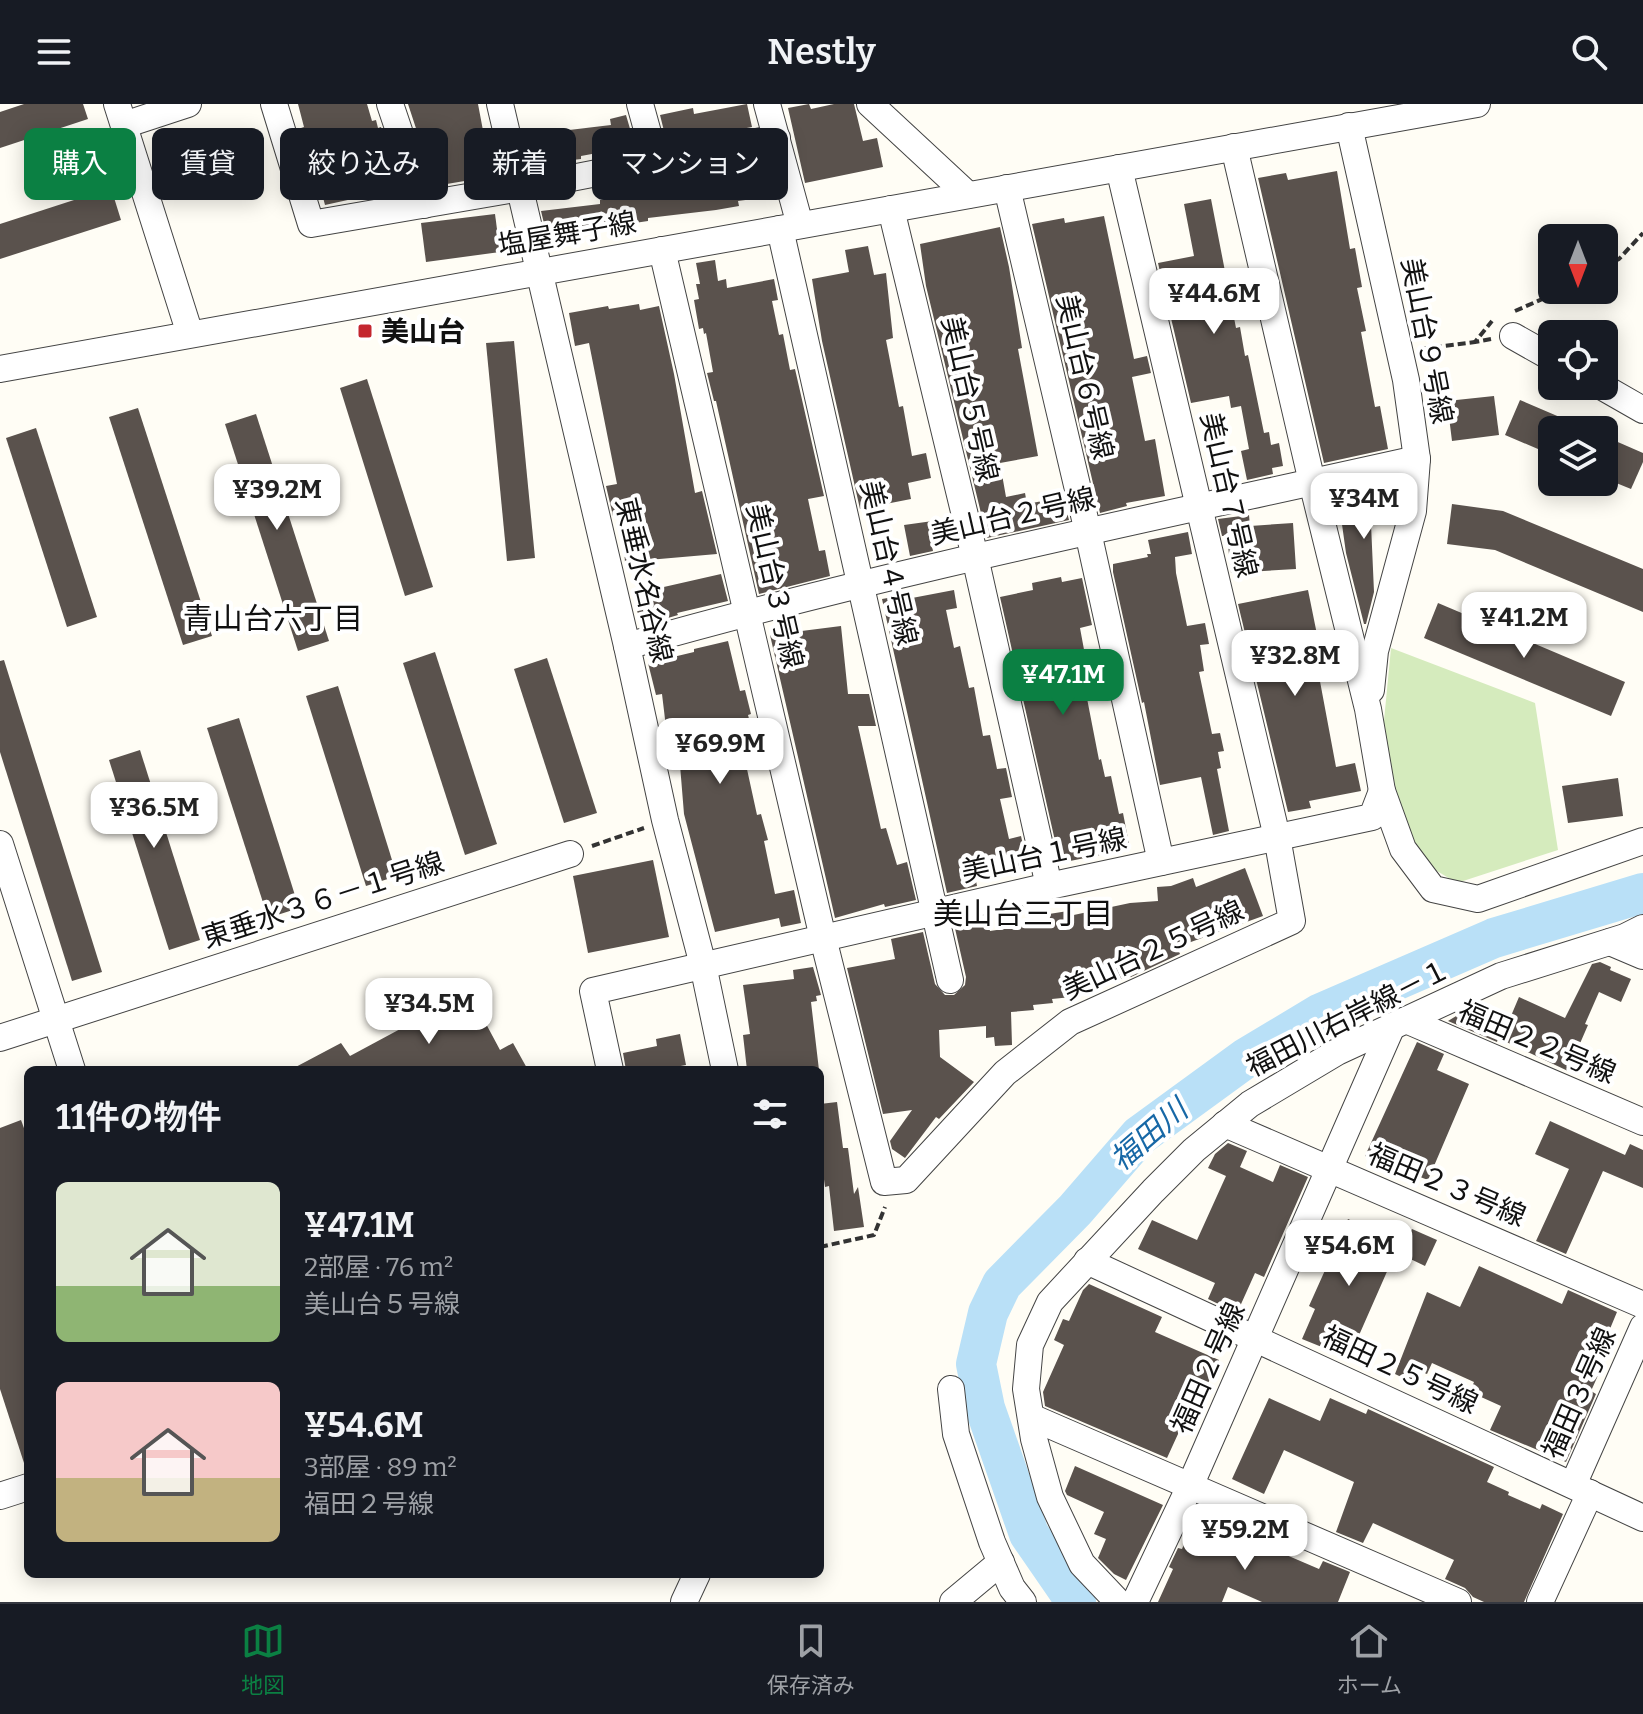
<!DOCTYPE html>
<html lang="ja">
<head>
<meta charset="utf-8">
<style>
	:root { --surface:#171b24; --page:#242831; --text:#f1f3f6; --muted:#9ea1a6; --line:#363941; --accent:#0b8043 }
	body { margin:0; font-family:Bitter,"Noto Sans JP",serif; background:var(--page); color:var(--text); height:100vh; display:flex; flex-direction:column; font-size:30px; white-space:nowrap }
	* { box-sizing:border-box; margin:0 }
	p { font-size:26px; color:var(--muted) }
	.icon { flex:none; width:44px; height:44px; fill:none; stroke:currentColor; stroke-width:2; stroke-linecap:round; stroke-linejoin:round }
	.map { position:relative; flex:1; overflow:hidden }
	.sheet { position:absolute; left:24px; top:962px; width:800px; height:512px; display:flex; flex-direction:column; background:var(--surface); border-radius:12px; box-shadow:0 4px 20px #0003 }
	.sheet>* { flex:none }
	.guide { position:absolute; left:24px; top:24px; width:800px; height:72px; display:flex; gap:16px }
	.needle { width:52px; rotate:180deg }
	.controls { position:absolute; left:1538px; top:120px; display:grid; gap:16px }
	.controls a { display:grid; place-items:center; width:80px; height:80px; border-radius:12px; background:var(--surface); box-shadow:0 4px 20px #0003; font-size:40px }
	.price { position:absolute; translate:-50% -68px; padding:0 18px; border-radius:16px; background:#fff; color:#222; font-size:26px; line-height:52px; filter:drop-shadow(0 2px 4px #0008) }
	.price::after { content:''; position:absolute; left:50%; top:48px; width:24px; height:18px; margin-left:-12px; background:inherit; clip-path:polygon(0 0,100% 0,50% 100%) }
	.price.on { background:var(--accent); color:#fff }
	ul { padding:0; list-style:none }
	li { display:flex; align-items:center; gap:24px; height:200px; padding:0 32px }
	li span { display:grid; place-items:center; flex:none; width:224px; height:160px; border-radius:12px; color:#555 }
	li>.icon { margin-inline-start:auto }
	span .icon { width:96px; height:96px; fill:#fffc; stroke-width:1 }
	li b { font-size:34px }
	h2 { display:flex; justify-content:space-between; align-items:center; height:96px; padding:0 32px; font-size:34px }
	.tag { padding:0 28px; border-radius:12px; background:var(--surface); box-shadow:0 4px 20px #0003; font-size:28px; line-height:72px }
	.tag.on { background:var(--accent); color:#fff }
	header { display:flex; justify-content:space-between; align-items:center; height:104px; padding:0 32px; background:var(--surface); font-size:36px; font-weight:600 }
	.menu { display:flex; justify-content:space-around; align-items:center; height:112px; border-top:2px solid var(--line); background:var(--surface); font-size:22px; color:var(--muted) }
	.menu a { display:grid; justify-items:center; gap:4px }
	.menu .on { color:var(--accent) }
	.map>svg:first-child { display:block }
</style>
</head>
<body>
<header><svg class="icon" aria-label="menu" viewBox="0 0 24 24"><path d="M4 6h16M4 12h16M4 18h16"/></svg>Nestly<svg class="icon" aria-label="search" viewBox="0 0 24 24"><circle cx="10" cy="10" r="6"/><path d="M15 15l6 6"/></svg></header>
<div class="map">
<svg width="1643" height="1498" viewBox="0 0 1643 1498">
	<rect width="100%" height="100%" fill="#fffdf5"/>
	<!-- green -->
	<polygon fill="#d5ebbd" points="1391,544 1535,599 1558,746 1457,779 1422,758 1400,704 1383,627"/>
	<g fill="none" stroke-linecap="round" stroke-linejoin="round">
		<!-- river -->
		<polyline stroke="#b9e0f7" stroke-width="40" points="1076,1498 1029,1430 985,1304 976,1260 988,1209 1002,1180 1075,1106 1139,1032 1246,954 1321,909 1494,834 1643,789"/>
	</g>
	<!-- building -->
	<g fill="#5a524d">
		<polygon points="24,0 83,0 88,15 0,44 0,8"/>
		<polygon points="298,0 367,0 372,17 376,16 378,24 381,23 403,88 385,91 384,88 325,101 314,59 309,60 298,25 304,23"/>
		<polygon points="408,0 478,0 488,53 496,53 500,71 435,82"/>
		<polygon points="747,0 752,23 667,39 660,11 693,4 694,10"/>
		<polygon points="809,0 811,5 834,0 854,0 863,37 877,34 883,63 805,79 788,4"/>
		<polygon points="626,11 635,42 581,52 581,55 547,59 548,62 532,65 523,27 544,25 544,29 611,21 610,15"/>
		<polygon points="767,63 776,92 738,97 739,102 716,106 648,114 648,117 547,132 541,107 600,100 600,96 629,92 629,90 648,88 648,85 693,79 692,75"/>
		<polygon points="1337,67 1350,145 1355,144 1362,183 1357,184 1366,227 1361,228 1375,303 1380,302 1388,345 1324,359 1258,74 1286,69 1288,76"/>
		<polygon points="111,84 121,116 0,155 0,120"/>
		<polygon points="1211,95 1236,224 1240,223 1245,252 1248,251 1264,329 1269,328 1271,341 1279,339 1283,362 1272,364 1273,370 1247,376 1241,347 1249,345 1241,302 1231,304 1229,292 1191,299 1158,159 1194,152 1184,100"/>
		<polygon points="495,110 500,148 426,158 421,119"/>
		<polygon points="1104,112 1134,255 1147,252 1151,269 1132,273 1145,337 1155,335 1165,392 1126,399 1127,402 1100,409 1032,120 1064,114 1065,119"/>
		<polygon points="1000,123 1009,163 1022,244 1018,245 1038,352 1000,359 1006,393 1025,389 1027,400 1063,393 1069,416 987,434 926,182 920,140"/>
		<polygon points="868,142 874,171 886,169 893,234 886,236 899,303 903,302 912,352 926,349 931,374 908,379 911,395 860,405 822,237 812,175 849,168 845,146"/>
		<polygon points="715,156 718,177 726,175 727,184 774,175 778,196 772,197 779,231 783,230 790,266 795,265 824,392 808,395 819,447 825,446 830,472 759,490 716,297 714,297 707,269 713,268 706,229 704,230 703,224 699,225 694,196 699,195 696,180 700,180 696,159"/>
		<polygon points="639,200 640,206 659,202 674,270 695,389 702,387 717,450 625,458 621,410 613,412 606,382 617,380 589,239 575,242 569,209 608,202 609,205"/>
		<polygon points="514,237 535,454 507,457 486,239"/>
		<polygon points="367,275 433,483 405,492 340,284"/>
		<polygon points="1494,292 1499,331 1452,337 1447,297"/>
		<polygon points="1520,296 1590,326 1552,326 1552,351 1505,331"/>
		<polygon points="138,304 212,532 183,541 109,313"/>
		<polygon points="256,310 329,537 298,547 225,320"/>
		<polygon points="36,324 97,513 67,523 6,334"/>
		<polygon points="1604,332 1643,349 1643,358 1631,385 1604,374"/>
		<polygon points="1391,386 1393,418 1371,420 1374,488 1366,520 1364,520 1346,449 1339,399 1373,394 1372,388"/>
		<polygon points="1452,400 1503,407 1643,465 1643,508 1495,446 1447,440"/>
		<polygon points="1249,411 1250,422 1293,419 1296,465 1231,469 1227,432 1222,432 1218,415"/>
		<polygon points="940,416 945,440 932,442 933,447 910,452 904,421"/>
		<polygon points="1188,428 1192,450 1175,453 1176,469 1187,522 1205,519 1209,540 1200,541 1204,567 1199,568 1212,630 1220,629 1224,647 1218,648 1221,664 1217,665 1229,727 1213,731 1201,673 1160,681 1144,598 1142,599 1113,468 1113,460 1148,453 1147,450 1151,450 1148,436"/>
		<polygon points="721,470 728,497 677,509 678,511 641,522 633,490"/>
		<polygon points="1061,473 1062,478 1082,474 1092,521 1080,524 1090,578 1084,579 1099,656 1101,655 1105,673 1111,672 1119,710 1123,709 1130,745 1060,759 1000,493 1033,486 1032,479"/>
		<polygon points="954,486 957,504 946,506 954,544 960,542 969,584 974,583 983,632 990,631 997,665 1006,664 1012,693 1000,695 1009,735 1021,732 1028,763 975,772 977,782 947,789 882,495 911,490 912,494"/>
		<polygon points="1308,486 1325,570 1319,572 1336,663 1355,659 1361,687 1309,697 1311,704 1288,708 1238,500"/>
		<polygon points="1438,499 1625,578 1611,612 1424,534"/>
		<polygon points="841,522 848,590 869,590 876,622 858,622 881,725 886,724 897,761 907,758 916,796 885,803 884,800 835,814 770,531"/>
		<polygon points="728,537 740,587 745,586 751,610 748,611 759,652 745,656 757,711 761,710 768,736 764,737 775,790 794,786 801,819 781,823 779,814 715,828 684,710 680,661 675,662 672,640 668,640 662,590 656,591 648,559 694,548 694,545"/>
		<polygon points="435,548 497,740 465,751 403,559"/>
		<polygon points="547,554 597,709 564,719 514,565"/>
		<polygon points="4,556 102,868 72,877 0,648 0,557"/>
		<polygon points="338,582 397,772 366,782 306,592"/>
		<polygon points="239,614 299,804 268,814 207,624"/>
		<polygon points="140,646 200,836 169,846 109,656"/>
		<polygon points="1618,674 1623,712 1568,719 1562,682"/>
		<polygon points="653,756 669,833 588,849 573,772"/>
		<polygon points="1245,764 1263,812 1177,843 1180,850 1131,873 1099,878 1100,887 1091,891 1052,895 1053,899 1033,901 1034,906 1011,908 1012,941 995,942 994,933 986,934 986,922 939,926 940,953 974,978 939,1015 936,1013 905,1054 892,1045 890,1037 912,1006 883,1010 847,864 895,855 891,835 923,828 935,880 945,891 954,891 965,881 966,873 954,820 987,813 990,827 1051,818 1049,810 1068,807 1069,812 1130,799 1158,797 1157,783 1171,782 1193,774 1196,783"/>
		<polygon points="1600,858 1611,863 1610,866 1631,875 1621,898 1599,888 1585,920 1588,921 1568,967 1498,934 1497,938 1448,917 1471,903 1508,919 1519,893 1565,914 1592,860"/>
		<polygon points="813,863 821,891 816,892 817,897 811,898 819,966 747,966 743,931 750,930 743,881 794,875 793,866"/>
		<polygon points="469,888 500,946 513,939 528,966 290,966 341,939 350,952"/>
		<polygon points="680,930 686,961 659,966 626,966 623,949 657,942 656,935"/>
		<polygon points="1417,938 1444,950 1437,966 1469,980 1428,1076 1365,1052"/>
		<polygon points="837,998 843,1044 848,1044 854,1090 858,1083 864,1123 834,1127 829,1082 825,1083 820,1045 820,1000"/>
		<polygon points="21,1016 28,1035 28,1359 24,1359 0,1285 0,1024"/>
		<polygon points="1550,1017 1625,1051 1630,1040 1643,1046 1643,1084 1603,1067 1566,1150 1536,1137 1569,1065 1535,1050"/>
		<polygon points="1228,1039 1247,1047 1240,1063 1273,1078 1280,1061 1308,1073 1264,1173 1255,1169 1237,1209 1208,1195 1215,1179 1138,1145 1152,1116 1197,1136 1226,1072 1208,1064 1215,1050"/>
		<polygon points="1348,1115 1400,1138 1349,1254 1302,1235 1315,1205 1309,1202"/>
		<polygon points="1412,1125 1437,1136 1425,1162 1400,1150"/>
		<polygon points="1479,1162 1562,1200 1568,1186 1617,1208 1602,1244 1609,1247 1591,1287 1596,1290 1566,1358 1490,1326 1501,1302 1470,1288 1474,1278 1432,1259 1427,1270 1422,1268 1416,1280 1395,1270 1427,1188 1460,1203"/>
		<polygon points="1089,1180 1162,1213 1155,1228 1219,1256 1201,1294 1193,1308 1189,1306 1167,1354 1045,1302 1043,1288 1064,1241 1054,1236 1063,1215 1069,1217 1083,1186"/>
		<polygon points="1269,1294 1320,1317 1330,1294 1366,1310 1368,1305 1494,1363 1487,1378 1509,1388 1508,1391 1540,1405 1542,1400 1563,1410 1524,1498 1484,1498 1473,1493 1465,1484 1445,1475 1454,1456 1373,1419 1363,1439 1336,1428 1354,1378 1284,1346 1264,1390 1232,1375"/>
		<polygon points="1075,1362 1163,1401 1126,1476 1114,1470 1098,1454 1106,1435 1094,1430 1104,1408 1067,1391 1065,1387"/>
		<polygon points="1196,1414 1269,1447 1270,1444 1319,1465 1323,1457 1350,1468 1338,1498 1262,1498 1228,1483 1222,1498 1158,1498 1173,1465 1169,1463 1178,1444 1182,1445"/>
	</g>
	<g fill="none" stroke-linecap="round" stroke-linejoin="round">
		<!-- minor casing -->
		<g stroke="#444" stroke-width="28">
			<g id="minor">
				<polyline points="117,0 190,230"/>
				<polyline points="274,0 311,120 520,84 777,34"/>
				<polyline points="390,0 424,101"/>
				<polyline points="500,0 627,542 665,716 703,861 725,966"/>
				<polyline points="640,0 656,58"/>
				<polyline points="767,0 800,121"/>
				<polyline points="870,0 968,91"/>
				<polyline points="124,21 188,0"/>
				<polyline points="1349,22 1406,276 1417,355 1413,407 1375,547 1371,586"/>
				<polyline points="1234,43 1312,378 1368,605 1382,687 1403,745 1433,785 1478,795 1643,737"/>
				<polyline points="1007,84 1088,428 1161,758"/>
				<polyline points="891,105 975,453 1049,782"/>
				<polyline points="780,125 950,876"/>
				<polyline points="662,146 823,834 884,1078 906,1076 1005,969 1070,918 1292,817 1277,733 1119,64"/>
				<polyline points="1513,232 1552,254"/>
				<polyline points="0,265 1477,0"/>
				<polyline points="1601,282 1643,306"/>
				<path d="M627 542C887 468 1152 414 1417 355"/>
				<polyline points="0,740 72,966"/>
				<polyline points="1610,838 1643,852"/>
				<polyline points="1406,916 1643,1018"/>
				<polyline points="0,934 570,750"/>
				<polyline points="610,966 593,887 1049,782 1372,713 1382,687"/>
				<polyline points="1225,1020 1643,1201"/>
				<polyline points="1087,1157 1643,1414"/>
				<polyline points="951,1285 956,1330 992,1438 1012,1484 1023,1498"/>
				<polyline points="1031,1313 1458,1498"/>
				<polyline points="1573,1381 1643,1223"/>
				<polyline points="0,1392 28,1383"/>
				<polyline points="684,1498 697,1470"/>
				<polyline points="953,1498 1001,1458"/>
				<polyline points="1118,1498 1082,1460 1050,1393 1034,1335 1026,1285 1030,1241 1050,1198 1153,1087 1194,1046 1250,1000 1337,948 1501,872 1625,833 1643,824"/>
				<polyline points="1135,1498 1190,1382 1392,922"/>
				<polyline points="1540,1498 1590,1389"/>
			</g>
		</g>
		<!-- path -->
		<g stroke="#333" stroke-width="4" stroke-dasharray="8 4" stroke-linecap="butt">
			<polyline points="1604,163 1619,155 1643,129"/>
			<polyline points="1515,207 1563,186"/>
			<polyline points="1491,235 1475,238 1492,217"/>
			<polyline points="1422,245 1475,238"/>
			<polyline points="592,742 644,724"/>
			<polyline points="820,1143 874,1131 885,1103"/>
		</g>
		<!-- minor -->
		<use href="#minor" stroke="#fff" stroke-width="26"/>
	</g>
	<!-- markers -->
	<rect fill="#c4262e" stroke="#fff" stroke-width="3" x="357" y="219" width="16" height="16" rx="4"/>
	<g text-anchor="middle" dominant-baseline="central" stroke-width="8" stroke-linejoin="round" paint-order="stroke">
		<!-- street labels -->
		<g font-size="28" fill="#111" stroke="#fff">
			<text transform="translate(567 130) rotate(-10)">塩屋舞子線</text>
			<text transform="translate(1427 237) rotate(79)">美山台９号線</text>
			<text transform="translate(1085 273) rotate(77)">美山台６号線</text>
			<text transform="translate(970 295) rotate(77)">美山台５号線</text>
			<text transform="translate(1229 391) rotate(77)">美山台７号線</text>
			<text transform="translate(1013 412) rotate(-13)">美山台２号線</text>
			<text transform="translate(889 459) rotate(77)">美山台４号線</text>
			<text transform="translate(644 476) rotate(77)">東垂水名谷線</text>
			<text transform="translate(775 482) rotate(77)">美山台３号線</text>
			<text transform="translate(1044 751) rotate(-12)">美山台１号線</text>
			<text transform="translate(323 796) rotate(-18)">東垂水３６－１号線</text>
			<text transform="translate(1153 846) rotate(-25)">美山台２５号線</text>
			<text transform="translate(1348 914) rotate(-27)">福田川右岸線－１</text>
			<text transform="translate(1537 938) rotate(23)">福田２２号線</text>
			<text transform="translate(1447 1081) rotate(23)">福田２３号線</text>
			<text transform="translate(1208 1264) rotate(-66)">福田２号線</text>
			<text transform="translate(1400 1266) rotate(25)">福田２５号線</text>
			<text transform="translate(1579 1289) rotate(-66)">福田３号線</text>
		</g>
		<!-- poi labels -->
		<g font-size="28" font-weight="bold" fill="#111" stroke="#fff" text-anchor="start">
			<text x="381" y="227">美山台</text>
		</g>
		<!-- neighbourhood labels -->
		<g font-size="30" fill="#111" stroke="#fff">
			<text x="273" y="515">青山台六丁目</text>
			<text x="1023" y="810">美山台三丁目</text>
		</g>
		<!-- water labels -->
		<g font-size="30" font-style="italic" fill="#1768a6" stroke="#fff">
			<text transform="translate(1149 1031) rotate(-41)">福田川</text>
		</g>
	</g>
</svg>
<div class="controls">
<a><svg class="needle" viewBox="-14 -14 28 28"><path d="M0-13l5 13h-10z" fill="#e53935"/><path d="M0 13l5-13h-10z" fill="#9ea1a6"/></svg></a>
<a><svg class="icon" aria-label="locate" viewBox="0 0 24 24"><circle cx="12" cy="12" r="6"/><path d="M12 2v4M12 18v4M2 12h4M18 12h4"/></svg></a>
<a><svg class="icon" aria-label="layers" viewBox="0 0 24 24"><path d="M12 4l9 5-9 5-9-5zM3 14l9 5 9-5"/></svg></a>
</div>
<b class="price" style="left:1214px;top:232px">¥44.6M</b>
<b class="price" style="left:277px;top:428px">¥39.2M</b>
<b class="price" style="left:1364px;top:437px">¥34M</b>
<b class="price" style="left:1524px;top:556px">¥41.2M</b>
<b class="price" style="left:1295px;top:594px">¥32.8M</b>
<b class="price on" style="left:1063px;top:613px">¥47.1M</b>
<b class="price" style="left:720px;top:682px">¥69.9M</b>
<b class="price" style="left:154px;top:746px">¥36.5M</b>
<b class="price" style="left:429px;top:942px">¥34.5M</b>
<b class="price" style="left:1349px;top:1184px">¥54.6M</b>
<b class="price" style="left:1245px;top:1468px">¥59.2M</b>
<div class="guide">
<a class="tag on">購入</a>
<a class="tag">賃貸</a>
<a class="tag">絞り込み</a>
<a class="tag">新着</a>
<a class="tag">マンション</a>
</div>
<section class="sheet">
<h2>11件の物件<svg class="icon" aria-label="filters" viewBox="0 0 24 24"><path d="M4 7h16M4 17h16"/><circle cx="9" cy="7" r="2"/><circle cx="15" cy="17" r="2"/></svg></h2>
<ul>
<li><span style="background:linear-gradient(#dfe7d0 65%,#8fb573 0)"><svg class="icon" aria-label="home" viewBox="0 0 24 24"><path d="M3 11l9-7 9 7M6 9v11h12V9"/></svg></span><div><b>¥47.1M</b><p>2部屋 · 76 m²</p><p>美山台５号線</p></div></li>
<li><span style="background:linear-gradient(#f6c9c9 60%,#c2b280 0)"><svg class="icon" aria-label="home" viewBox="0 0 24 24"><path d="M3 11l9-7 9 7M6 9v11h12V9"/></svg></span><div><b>¥54.6M</b><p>3部屋 · 89 m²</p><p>福田２号線</p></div></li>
</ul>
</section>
</div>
<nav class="menu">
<a class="on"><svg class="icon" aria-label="map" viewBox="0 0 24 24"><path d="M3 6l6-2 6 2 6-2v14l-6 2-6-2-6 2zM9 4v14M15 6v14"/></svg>地図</a>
<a><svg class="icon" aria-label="saved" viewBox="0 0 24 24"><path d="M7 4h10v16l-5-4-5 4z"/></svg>保存済み</a>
<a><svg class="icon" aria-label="home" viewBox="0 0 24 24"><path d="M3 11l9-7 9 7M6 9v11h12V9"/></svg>ホーム</a>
</nav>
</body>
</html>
